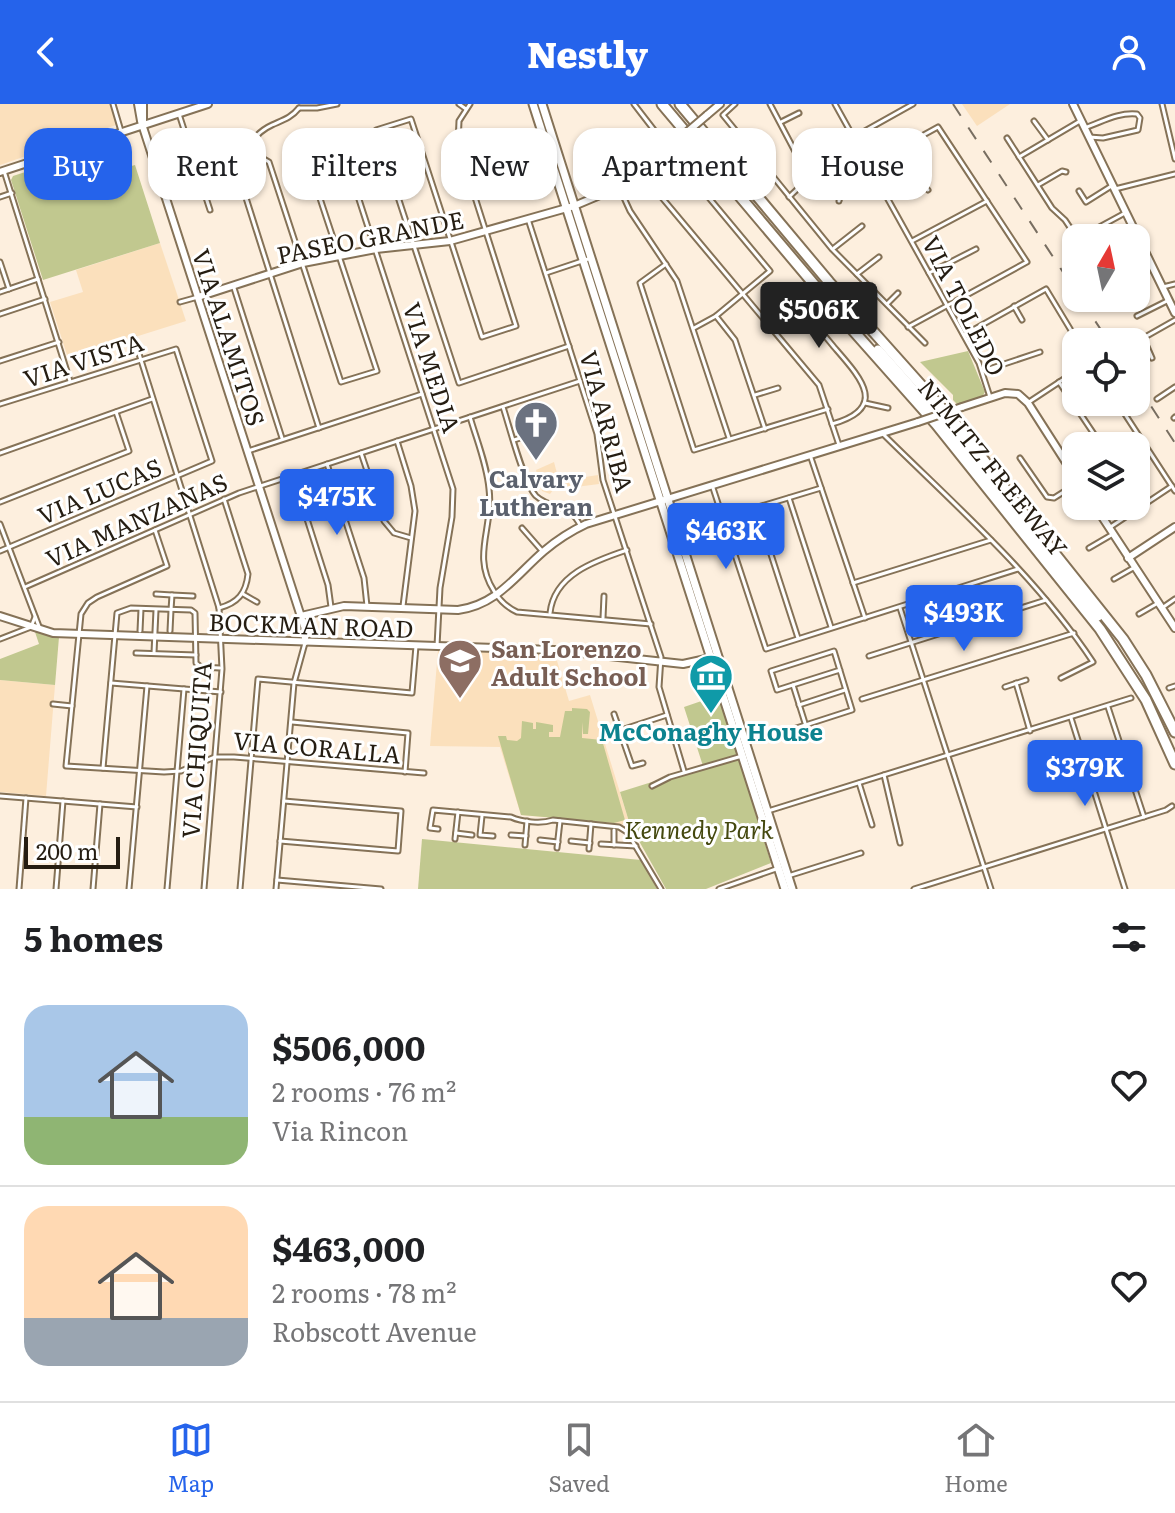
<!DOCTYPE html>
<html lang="en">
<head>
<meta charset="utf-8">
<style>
	:root { --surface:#fff; --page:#f6f6f6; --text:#202124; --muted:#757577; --line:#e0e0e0; --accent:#2563eb }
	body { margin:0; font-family:Literata,serif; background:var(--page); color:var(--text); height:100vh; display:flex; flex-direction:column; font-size:30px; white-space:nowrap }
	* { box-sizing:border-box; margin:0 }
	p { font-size:26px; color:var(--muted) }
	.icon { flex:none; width:44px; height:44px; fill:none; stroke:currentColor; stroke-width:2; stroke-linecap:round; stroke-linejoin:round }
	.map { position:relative; height:785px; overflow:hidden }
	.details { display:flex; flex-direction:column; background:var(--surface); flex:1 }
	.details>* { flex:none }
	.guide { position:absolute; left:24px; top:24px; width:1128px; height:72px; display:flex; gap:16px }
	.needle { width:52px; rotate:9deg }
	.buttons { position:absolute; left:1062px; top:120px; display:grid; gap:16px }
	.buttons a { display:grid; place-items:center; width:88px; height:88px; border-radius:16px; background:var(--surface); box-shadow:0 2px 6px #0004; font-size:40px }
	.scale { position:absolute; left:24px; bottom:20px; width:96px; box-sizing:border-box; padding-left:8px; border:4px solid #251d12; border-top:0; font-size:22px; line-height:28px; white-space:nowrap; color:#251d12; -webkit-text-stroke:6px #fff; paint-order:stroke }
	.price { position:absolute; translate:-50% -68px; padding:0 18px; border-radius:8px; background:var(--accent); color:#fff; font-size:26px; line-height:52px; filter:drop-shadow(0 2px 4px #0008) }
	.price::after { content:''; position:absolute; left:50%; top:48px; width:24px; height:18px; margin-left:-12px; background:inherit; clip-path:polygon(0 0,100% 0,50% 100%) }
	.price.selected { background:#222; color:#fff }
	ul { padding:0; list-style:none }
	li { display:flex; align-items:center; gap:24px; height:200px; padding:0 24px }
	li+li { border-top:2px solid var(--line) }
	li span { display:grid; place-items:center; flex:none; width:224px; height:160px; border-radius:24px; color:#555 }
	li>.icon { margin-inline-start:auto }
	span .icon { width:96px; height:96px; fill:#fffc; stroke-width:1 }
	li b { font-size:34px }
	h2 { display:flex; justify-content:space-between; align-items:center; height:96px; padding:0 24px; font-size:34px }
	.pill { padding:0 28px; border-radius:24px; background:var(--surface); box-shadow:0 2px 6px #0004; font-size:28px; line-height:72px }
	.pill.selected { background:var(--accent); color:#fff }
	header { display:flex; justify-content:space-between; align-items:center; height:104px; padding:0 24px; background:var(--accent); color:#fff; font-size:36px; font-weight:800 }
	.menu { display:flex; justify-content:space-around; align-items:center; height:112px; border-top:2px solid var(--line); background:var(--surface); font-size:22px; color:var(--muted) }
	.menu a { display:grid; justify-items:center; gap:4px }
	.menu .selected { color:var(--accent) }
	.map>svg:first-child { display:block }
</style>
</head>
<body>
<header><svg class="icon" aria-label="back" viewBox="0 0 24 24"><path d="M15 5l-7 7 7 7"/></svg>Nestly<svg class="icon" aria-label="person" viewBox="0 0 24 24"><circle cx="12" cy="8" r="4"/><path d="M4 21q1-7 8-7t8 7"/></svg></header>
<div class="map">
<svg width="1175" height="785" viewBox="0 0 1175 785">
	<rect width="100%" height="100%" fill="#fdefde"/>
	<!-- built -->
	<g fill="#fbe0bc">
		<polygon points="0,0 110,0 116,21 0,61"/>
		<polygon points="962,0 1010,0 977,22"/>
		<polygon points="160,139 186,217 68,254 50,198 83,188 76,166"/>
		<polygon points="554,358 559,377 598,371 599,380 553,386 550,390 542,387 536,366"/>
		<polygon points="438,546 555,550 569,597 590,591 630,721 521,711 500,643 430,642"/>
		<polygon points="0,576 55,581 46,692 0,688"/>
	</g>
	<!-- green -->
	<g fill="#c1c88f">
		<polygon points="102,43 111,68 135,61 160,139 43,176 11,76 13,72"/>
		<polygon points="968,247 985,288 982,293 958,301 953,296 953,291 920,258"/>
		<polygon points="35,528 59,533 55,581 0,576 0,555 39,540"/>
		<polygon points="719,591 771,759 706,785 666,785 630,721 620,688 703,662 684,603"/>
		<polygon points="572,604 587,605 590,608 588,630 583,630 582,618 582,634 602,636 625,716 614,719 521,711 498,632 506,632 507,636 517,637 521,634 522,617 533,619 533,625 536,625 536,618 553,621 553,628 549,628 549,633 560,633 565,607 572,607"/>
		<polygon points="422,735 641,756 657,785 418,785"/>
	</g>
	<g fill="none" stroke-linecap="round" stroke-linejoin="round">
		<!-- street casing -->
		<g stroke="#857257" stroke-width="7">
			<g id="street">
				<polyline points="113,0 121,27"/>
				<polyline points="459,0 466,5"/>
				<polyline points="470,0 459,17 458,40 516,222 482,233 411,15 376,26 459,279 569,242"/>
				<polyline points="735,0 723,11 832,145 925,239"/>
				<polyline points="770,0 809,74"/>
				<polyline points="835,0 979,259 990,293"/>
				<polyline points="1162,0 1175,55"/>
				<path d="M299 4C291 14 283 16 272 21 250 31 242 53 240 75L319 324"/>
				<polyline points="299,4 317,4 337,0"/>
				<polyline points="179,10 210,106"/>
				<polyline points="1034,17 1048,36"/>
				<polyline points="781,18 799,9"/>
				<path d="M1084 24C1102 18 1118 8 1137 10L1140 14 1138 26 1103 34 1089 33"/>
				<polyline points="854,33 913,0"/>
				<polyline points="228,34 269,58 341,278 377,267 305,49 340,37 453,385 452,413 440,484 437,542"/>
				<polyline points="1007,34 1052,104 1065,116 1077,134"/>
				<polyline points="899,46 918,75 928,86"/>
				<polyline points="799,49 818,42"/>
				<polyline points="675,53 770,167 716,212 694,224"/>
				<polyline points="1019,53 1080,17"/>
				<polyline points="643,65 648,77 819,281 839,341"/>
				<polyline points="4,67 70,277"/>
				<polyline points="838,78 841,88 839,97"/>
				<path d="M625 79C649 85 669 59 686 44L674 30H668L661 35 634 0"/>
				<polyline points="1038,81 1062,67 1066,68"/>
				<polyline points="619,83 630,107 677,177 729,334"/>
				<polyline points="1115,85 1175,70"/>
				<polyline points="1079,87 1086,98 1113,81"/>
				<polyline points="0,93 12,89"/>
				<polyline points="789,93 809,74 819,79 838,78 938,23 1027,158 908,223"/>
				<polyline points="528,115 597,330 603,376 661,553 659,583 684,667"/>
				<polyline points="1079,134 1125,109"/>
				<polyline points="912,137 987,97"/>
				<polyline points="834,144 862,122"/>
				<polyline points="0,158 9,185"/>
				<polyline points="666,160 640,179 694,346 828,305"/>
				<polyline points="546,169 591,154"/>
				<polyline points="929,169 976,145"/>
				<polyline points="857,170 879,153"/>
				<polyline points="233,181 282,334"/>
				<polyline points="1163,183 1175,180"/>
				<polyline points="0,188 38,175"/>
				<polyline points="1117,194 1121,200"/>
				<polyline points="180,198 198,193"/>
				<polyline points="887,200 898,189"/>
				<polyline points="1014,202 1022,216"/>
				<polyline points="0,210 45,195"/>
				<polyline points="716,212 735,236 765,325"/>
				<polyline points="1137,212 1169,196"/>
				<path d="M766 218 793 195C807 211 821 227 834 243 860 273 890 304 832 320"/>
				<polyline points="964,231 1046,185 1078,238"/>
				<polyline points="134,234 219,504 222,565 204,785"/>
				<polyline points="1152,254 1145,238 1145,233 1175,216"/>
				<polyline points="0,257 59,238"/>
				<polyline points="983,267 1040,248"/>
				<polyline points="1059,278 1102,342"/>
				<polyline points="755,291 778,284"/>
				<polyline points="1157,295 1175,283"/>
				<polyline points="1029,298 1076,267"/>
				<polyline points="1117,298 1175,387"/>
				<polyline points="865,299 888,304"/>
				<polyline points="0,300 176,245 212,357 0,447"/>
				<path d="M503 303C509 321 524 380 536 392 553 407 569 397 581 423"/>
				<path d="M470 313C477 337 487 361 489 385 494 424 471 451 494 487 500 497 506 503 517 508L651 520"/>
				<polyline points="1174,314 1175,313"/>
				<path d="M884 331C957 403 1036 472 1093 558L1061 574"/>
				<polyline points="514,336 539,328"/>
				<polyline points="397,337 411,382 415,407 403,502"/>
				<polyline points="248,347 422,290"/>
				<polyline points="0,349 152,295"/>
				<polyline points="361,349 384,417 394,429 411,434"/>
				<polyline points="810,351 865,514"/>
				<polyline points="1020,354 1047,393 1054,394 1076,380"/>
				<polyline points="327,360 364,474 367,502"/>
				<polyline points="293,371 328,481 331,503"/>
				<polyline points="712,381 766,545 1018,465"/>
				<polyline points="789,394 831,523"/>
				<polyline points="0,398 129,347 116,308"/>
				<polyline points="756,404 798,534"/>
				<polyline points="722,414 821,384"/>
				<polyline points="0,420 40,525"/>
				<polyline points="522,424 543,448"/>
				<polyline points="1109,424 1172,382"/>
				<polyline points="155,426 167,462 97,493 88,499 81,510 66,662 164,668 181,667 215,653 234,653 424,669"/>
				<polyline points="1089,444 1113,430"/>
				<polyline points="1114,475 1135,463"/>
				<polyline points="853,479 991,436"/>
				<polyline points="25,483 239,389 580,277"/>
				<polyline points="156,490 172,491"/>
				<polyline points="243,490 257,498"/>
				<path d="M219 504C238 499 246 489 248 470L224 395"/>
				<polyline points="900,504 991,785"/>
				<polyline points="1162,504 1175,495"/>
				<polyline points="171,506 172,491 193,492"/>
				<path d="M550 509C554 471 594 457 627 446"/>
				<polyline points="1139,510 1158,499"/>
				<polyline points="603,514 604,492"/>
				<polyline points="140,527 141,505"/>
				<polyline points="170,527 171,506"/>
				<polyline points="0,535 31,523 35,513"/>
				<polyline points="136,549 196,551"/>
				<polyline points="154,549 156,506"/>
				<polyline points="869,552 1046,496"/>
				<polyline points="111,579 221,588"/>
				<polyline points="1016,579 1030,627"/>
				<polyline points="793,581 805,619"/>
				<polyline points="1005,583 1026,576"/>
				<polyline points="1169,584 1175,582"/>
				<polyline points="862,595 1074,529"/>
				<polyline points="53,600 72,602"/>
				<polyline points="799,601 845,586"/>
				<polyline points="1108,603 1144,713"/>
				<polyline points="614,610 632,662 643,659"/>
				<polyline points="1071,614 1125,785"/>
				<polyline points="292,618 408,629 405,668"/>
				<polyline points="621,626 667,611"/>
				<polyline points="747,636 778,627 790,626 852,606 834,547 771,567 777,586 840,566"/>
				<polyline points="103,664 117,509 131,504 191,506 195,509 196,559 201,563 220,564"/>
				<polyline points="884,671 900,739"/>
				<polyline points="859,679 872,721"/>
				<polyline points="652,682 670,673 742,652"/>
				<polyline points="0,692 137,703"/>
				<polyline points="768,707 1131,594"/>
				<polyline points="482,712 480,731 493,732"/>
				<path d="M438 725 430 724 433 706 511 713C522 718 541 720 553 716L619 723 627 728 661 785"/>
				<polyline points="456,729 472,731"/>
				<polyline points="511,731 526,732"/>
				<polyline points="455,735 458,708"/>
				<polyline points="540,736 558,738"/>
				<polyline points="280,737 398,747 401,707 284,697"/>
				<polyline points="571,737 590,739"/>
				<polyline points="601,740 636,742"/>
				<polyline points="525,741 527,717"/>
				<polyline points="614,741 614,726"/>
				<polyline points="557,744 560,717"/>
				<polyline points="589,745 591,720"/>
				<polyline points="788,772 861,749"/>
				<polyline points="277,776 381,785"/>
				<polyline points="19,785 26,694"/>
				<polyline points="56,785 63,697"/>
				<polyline points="93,785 100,700"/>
				<polyline points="129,785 147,582"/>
				<polyline points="167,785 184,585"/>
				<polyline points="240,785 258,575 412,589 416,542"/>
				<polyline points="276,785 294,579 305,539"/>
				<polyline points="719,785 776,765"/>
				<polyline points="914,785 1166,706 1172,702"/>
			</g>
		</g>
		<!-- secondary casing -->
		<g stroke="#857257" stroke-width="10">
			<g id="secondary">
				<polyline points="138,0 141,17 305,525 305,538"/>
				<polyline points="143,0 143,22"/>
				<polyline points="1073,0 1175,209"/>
				<polyline points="707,11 720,0"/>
				<polyline points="0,68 208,0"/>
				<polyline points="198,193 303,159 376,145 450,137 574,102 619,83 672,41"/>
				<polyline points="962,303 1005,289 1018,290 1028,299 1076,374"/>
				<polyline points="1095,402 1175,524"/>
				<polyline points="1128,454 1175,423"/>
				<polyline points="0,512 53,529 554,546 683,560 715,553"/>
				<path d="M301 512 344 502 458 506C497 501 516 471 544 447 557 436 571 427 586 420L918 318"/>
			</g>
		</g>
		<!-- primary casing -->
		<g stroke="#857257" stroke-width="11">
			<g id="primary">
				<polyline points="533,0 785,785"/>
				<polyline points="542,0 792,785"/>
			</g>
		</g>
		<!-- highway casing -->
		<g stroke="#857257" stroke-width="13">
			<g id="highway">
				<polyline points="662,0 850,223 936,320 1100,525 1146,596 1175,660"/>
				<polyline points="680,0 829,178 962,327 1036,426 1123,535 1146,571 1175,628"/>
				<polyline points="878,246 961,339 1011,406 1098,512"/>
			</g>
		</g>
		<!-- street -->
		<use href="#street" stroke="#fff" stroke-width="3"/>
		<!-- secondary -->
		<use href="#secondary" stroke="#fff" stroke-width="6"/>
		<!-- primary -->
		<use href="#primary" stroke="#fff" stroke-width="7"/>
		<!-- highway -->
		<use href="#highway" stroke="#fff" stroke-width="9"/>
		<!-- rail -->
		<g stroke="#786e61" stroke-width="2" stroke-dasharray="14 14" stroke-linecap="butt">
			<polyline points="953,0 1076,188"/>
			<polyline points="1080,194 1109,238"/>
			<polyline points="1136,279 1175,339"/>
		</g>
		<!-- secondary-bridge casing -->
		<g stroke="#857257" stroke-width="10" stroke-linecap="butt">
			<g id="secondary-bridge">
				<polyline points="672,41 707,11"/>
				<polyline points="918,318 962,303"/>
			</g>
		</g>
		<!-- secondary-bridge -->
		<use href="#secondary-bridge" stroke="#fff" stroke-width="6"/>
	</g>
	<!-- icons -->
	<defs>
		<g id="church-pin" transform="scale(2.3)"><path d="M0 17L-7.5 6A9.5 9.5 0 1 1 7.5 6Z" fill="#6b7280" stroke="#fff"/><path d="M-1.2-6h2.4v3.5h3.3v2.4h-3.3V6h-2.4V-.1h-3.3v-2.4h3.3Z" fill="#fff"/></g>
		<g id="university-pin" transform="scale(2.3)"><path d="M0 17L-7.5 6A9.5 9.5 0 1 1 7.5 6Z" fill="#8d6e63" stroke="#fff"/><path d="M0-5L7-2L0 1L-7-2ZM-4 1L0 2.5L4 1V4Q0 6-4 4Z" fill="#fff"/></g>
		<g id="museum-pin" transform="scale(2.3)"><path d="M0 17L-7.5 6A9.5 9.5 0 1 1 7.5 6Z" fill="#0f9aa8" stroke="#fff"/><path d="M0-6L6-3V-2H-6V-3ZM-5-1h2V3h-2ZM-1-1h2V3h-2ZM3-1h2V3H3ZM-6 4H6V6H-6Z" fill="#fff"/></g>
	</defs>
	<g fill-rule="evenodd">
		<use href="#church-pin" x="536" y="319"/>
		<use href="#university-pin" x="460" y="557"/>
		<use href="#museum-pin" x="711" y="572"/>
	</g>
	<g text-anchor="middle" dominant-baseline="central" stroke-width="6" stroke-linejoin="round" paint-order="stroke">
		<!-- street labels -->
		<g font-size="24" fill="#251d12" stroke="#fff">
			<text transform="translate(370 132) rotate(-11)">PASEO GRANDE</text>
			<text transform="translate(965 201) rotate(63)">VIA TOLEDO</text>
			<text transform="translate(230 233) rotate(72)">VIA ALAMITOS</text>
			<text transform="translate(83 255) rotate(-18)">VIA VISTA</text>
			<text transform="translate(433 263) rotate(72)">VIA MEDIA</text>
			<text transform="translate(608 317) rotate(75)">VIA ARRIBA</text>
			<text transform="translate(994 363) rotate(51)">NIMITZ FREEWAY</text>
			<text transform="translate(99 386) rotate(-23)">VIA LUCAS</text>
			<text transform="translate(136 415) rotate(-24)">VIA MANZANAS</text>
			<text transform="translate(311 520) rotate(2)">BOCKMAN ROAD</text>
			<text transform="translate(317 642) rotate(5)">VIA CORALLA</text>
			<text transform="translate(195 646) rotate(-86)">VIA CHIQUITA</text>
		</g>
		<!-- worship labels -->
		<g font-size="24" font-weight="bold" fill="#5b616d" stroke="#fff">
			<text x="536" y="373">Calvary<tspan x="536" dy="28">Lutheran</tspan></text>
		</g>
		<!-- education labels -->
		<g font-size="24" font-weight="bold" fill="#785e54" stroke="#fff" text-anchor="start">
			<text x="491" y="543">San Lorenzo<tspan x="491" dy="28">Adult School</tspan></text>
		</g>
		<!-- culture labels -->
		<g font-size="24" font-weight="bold" fill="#0d838f" stroke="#fff">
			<text x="711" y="626">McConaghy House</text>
		</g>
		<!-- park labels -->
		<g font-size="24" font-style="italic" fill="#44480e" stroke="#fff">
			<text x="699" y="724">Kennedy Park</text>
		</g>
	</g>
</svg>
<div class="buttons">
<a><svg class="needle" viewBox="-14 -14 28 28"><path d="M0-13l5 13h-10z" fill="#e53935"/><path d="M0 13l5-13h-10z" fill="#757577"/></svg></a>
<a><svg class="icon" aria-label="locate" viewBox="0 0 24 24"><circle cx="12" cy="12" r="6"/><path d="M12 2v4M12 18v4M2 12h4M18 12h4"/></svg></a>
<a><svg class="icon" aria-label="layers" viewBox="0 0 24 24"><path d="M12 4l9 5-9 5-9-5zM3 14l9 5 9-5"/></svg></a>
</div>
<div class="scale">200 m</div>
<b class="price selected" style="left:819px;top:246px">$506K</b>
<b class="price" style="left:337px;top:433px">$475K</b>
<b class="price" style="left:726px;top:467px">$463K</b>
<b class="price" style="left:964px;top:549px">$493K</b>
<b class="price" style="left:1085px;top:704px">$379K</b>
<div class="guide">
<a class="pill selected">Buy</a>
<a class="pill">Rent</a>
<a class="pill">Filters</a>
<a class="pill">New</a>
<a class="pill">Apartment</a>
<a class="pill">House</a>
</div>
</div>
<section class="details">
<h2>5 homes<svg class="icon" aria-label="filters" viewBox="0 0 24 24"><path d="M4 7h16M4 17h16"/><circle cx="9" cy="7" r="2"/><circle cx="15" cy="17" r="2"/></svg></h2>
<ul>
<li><span style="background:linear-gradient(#a9c7e8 70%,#8fb573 0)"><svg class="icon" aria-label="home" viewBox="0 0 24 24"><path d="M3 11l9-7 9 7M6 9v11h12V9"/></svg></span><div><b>$506,000</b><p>2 rooms · 76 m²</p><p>Via Rincon</p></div><svg class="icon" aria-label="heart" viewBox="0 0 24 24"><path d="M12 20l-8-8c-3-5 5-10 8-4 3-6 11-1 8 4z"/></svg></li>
<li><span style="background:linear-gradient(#ffd9b3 70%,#9aa5b1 0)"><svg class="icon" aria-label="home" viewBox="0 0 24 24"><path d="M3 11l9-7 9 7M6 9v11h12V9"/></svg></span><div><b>$463,000</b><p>2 rooms · 78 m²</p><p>Robscott Avenue</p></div><svg class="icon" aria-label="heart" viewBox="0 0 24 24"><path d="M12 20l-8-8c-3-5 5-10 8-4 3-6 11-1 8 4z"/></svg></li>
</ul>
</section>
<nav class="menu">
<a class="selected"><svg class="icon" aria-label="map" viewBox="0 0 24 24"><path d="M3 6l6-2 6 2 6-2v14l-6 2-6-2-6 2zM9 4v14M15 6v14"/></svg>Map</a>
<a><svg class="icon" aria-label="saved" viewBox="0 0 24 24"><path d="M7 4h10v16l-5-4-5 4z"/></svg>Saved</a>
<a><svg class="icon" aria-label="home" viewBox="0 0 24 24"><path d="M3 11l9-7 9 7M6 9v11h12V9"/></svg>Home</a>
</nav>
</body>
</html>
